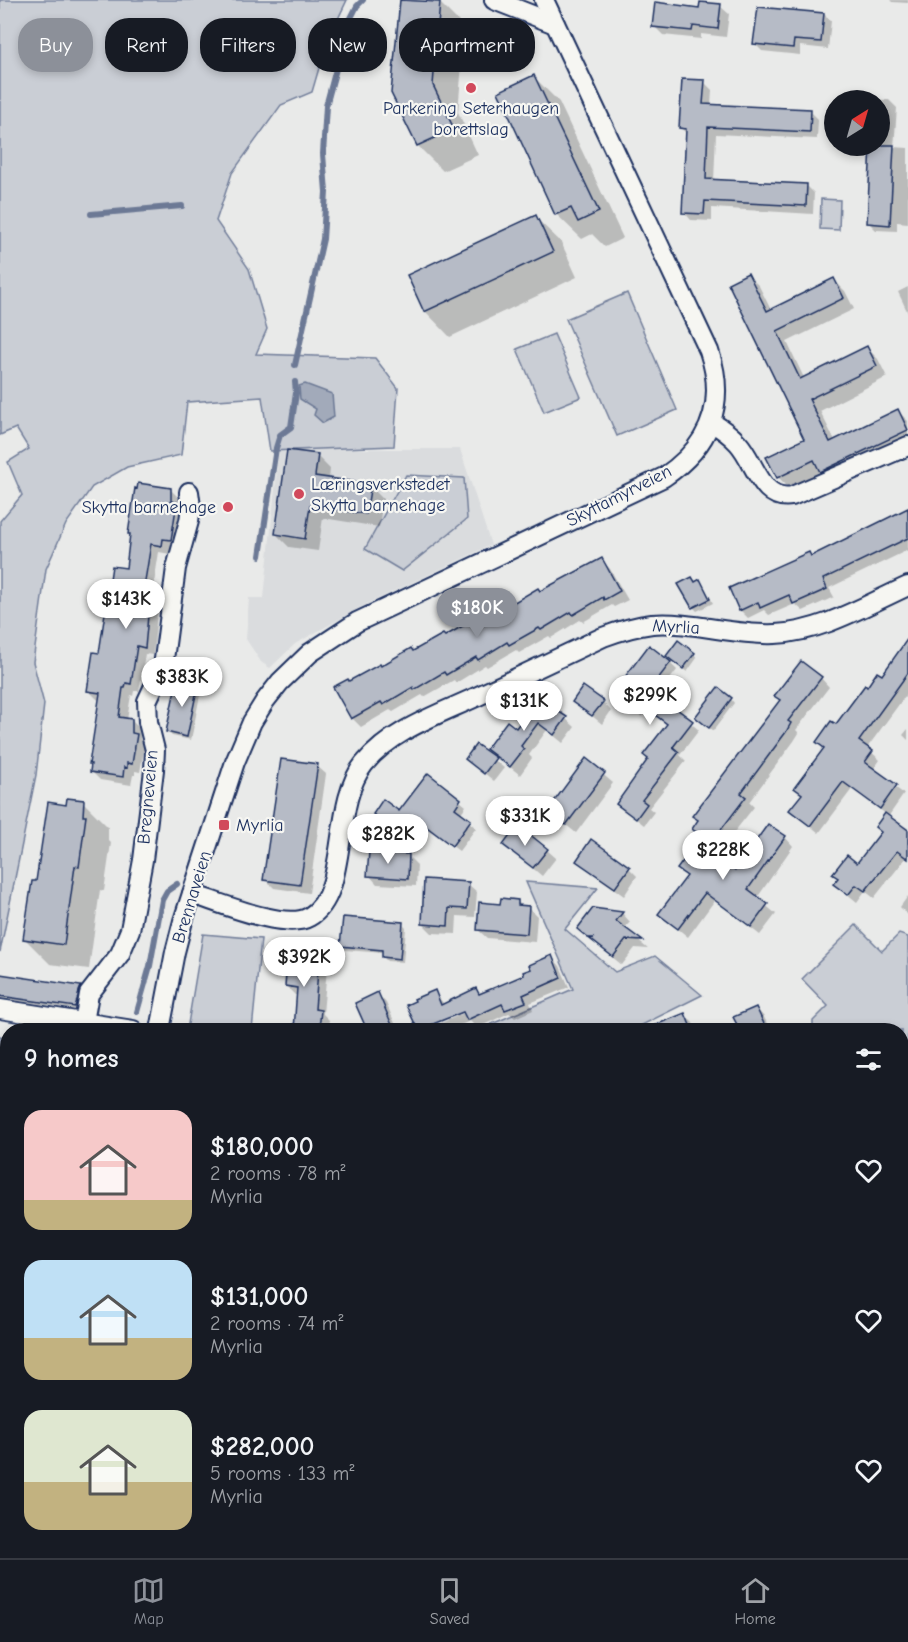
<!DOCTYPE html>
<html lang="en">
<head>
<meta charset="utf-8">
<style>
	:root { --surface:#171b24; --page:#242831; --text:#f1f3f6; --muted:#9ea1a6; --line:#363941; --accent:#8c9099 }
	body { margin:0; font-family:"Comic Neue",sans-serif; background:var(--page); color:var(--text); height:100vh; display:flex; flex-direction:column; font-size:22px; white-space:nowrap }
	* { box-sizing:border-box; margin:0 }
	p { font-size:20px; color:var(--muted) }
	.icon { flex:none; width:33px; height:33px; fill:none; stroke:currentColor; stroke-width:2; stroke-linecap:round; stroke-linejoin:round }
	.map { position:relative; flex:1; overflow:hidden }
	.drawer { position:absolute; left:0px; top:1023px; width:909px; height:536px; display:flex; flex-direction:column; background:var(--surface); border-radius:24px 24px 0 0; box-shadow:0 3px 9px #0003 }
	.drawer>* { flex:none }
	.top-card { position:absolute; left:18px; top:18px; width:600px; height:54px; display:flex; gap:12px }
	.needle { width:39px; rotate:37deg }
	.fabs { position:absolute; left:824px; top:90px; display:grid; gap:12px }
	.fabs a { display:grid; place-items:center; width:66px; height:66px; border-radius:50%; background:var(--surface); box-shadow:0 3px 9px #0003; font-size:30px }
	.price { position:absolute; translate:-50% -51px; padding:0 14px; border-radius:21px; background:#fff; color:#222; font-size:20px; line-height:39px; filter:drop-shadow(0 2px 3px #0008) }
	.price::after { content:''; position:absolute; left:50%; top:36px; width:18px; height:14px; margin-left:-9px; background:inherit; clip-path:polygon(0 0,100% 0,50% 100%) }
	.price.current { background:var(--accent); color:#fff }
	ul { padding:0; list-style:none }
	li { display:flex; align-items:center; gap:18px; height:150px; padding:0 24px }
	li span { display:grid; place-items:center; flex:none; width:168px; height:120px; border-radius:18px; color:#555 }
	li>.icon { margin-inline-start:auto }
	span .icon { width:72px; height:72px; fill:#fffc; stroke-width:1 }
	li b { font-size:26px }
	h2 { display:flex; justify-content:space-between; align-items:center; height:72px; padding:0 24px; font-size:26px }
	.pill { padding:0 21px; border-radius:24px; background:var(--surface); box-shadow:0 3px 9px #0003; font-size:21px; line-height:54px }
	.pill.current { background:var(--accent); color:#fff }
	.tab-bar { display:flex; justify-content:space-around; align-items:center; height:84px; border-top:2px solid var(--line); background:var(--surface); font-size:16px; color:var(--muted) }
	.tab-bar a { display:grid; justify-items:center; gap:3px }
	.tab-bar .current { color:var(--accent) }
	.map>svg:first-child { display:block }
</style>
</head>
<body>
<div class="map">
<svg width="908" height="1558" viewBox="0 0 908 1558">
	<rect width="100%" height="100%" fill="#e9eae9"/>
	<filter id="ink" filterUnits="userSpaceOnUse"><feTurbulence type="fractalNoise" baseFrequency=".0167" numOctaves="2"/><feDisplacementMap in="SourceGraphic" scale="12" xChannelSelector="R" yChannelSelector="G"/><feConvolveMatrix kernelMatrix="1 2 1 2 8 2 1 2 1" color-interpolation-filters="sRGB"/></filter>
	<g filter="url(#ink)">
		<!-- built -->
		<polygon fill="#dadcde" points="279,449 460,449 491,545 363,606 295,644 270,668 261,662 246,639 249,598 264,598"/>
		<!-- green -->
		<g fill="#caced5" stroke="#727e9a" stroke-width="1.5">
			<polygon points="0,0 347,0 326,44 312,92 281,105 232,173 216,221 249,269 267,329 256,354 375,358 398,388 394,446 270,451 262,397 187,402 181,455 127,467 92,487 66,524 46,569 33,662 44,704 36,775 0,952 0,521 22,495 8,462 29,449 16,428 0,435"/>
			<polygon points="821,199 840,200 839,230 820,229"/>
			<polygon points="627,293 677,410 617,436 566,319"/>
			<polygon points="554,334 581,397 544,412 517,349"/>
			<polygon points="406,475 464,478 467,519 402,571 365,549"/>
			<polygon points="526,882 598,888 565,929 615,972 655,956 702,995 632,1030 478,1030 573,989"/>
			<polygon points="856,925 882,951 899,934 908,937 908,1196 902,1195 902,1030 813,1030 813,1021 828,1006 802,979"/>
			<polygon points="203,934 261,939 252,1030 187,1030"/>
			<polygon points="0,1037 8,1039 8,1322 0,1326"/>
		</g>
		<!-- water -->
		<polygon fill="#a2aaba" stroke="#6c7995" stroke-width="1.5" points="305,384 332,394 334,417 323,423 314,415 316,409 300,399 299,386"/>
		<!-- shadow -->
		<g fill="#0003">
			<polygon points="890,0 908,0 908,3 892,2"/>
			<polygon points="440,3 465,28 458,112 478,155 443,171 418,146"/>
			<polygon points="720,6 729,14 726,37 701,34 701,39 663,35 654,26 701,9"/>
			<polygon points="824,14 831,21 828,49 800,46 800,55 762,51 755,44"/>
			<polygon points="534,77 559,102 623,238 605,247 592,234 582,239 556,214"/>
			<polygon points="704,82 712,90 711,106 810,111 818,119 817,139 716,134 714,181 806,185 814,193 813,214 712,208 712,221 691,220 684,212 687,134 681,128"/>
			<polygon points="847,98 889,100 897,108 894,147 908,148 908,223 897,222 897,231 876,230 869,223 873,146 867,146 879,146 879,100 847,100"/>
			<polygon points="535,217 561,242 577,277 450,337 425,311"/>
			<polygon points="748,275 759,286 771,310 834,280 845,291 854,309 787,342 804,378 867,348 878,359 887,377 820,411 835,441 898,411 908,421 908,446 832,482 822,472 789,488 778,477 806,440"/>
			<polygon points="908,287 908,313 898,292"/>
			<polygon points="317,456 330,469 329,479 370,486 383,499 379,527 323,518 318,551 289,547 276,534"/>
			<polygon points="170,489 179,498 179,506 184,512 179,548 171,547 170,554 159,552 152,596 158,604 153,655 145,654 139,691 134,691 133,696 131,695 127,720 131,720 140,729 140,739 145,744 140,772 135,771 135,775 133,775 131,785 100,780 92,772 100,700 97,699 89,691 127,570 132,536 130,534"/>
			<polygon points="908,510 908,550 829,588 834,597 803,611 795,604 769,615 764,610 748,618 740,610 812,557"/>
			<polygon points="602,560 610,569 628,600 614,607 612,605 583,622 580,620 551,638 549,636 519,653 516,650 487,667 485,665 456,683 454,680 424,697 422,695 393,712 390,710 361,727 352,718 335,688 350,683 540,593"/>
			<polygon points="692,578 696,583 700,581 703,585 713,603 697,611 693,607"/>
			<polygon points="908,641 908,692 867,748 880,760 873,770 904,794 888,817 908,832 908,860 906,858 874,898 865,891 857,902 835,884 839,879 834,874 858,865 882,833 886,814 852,789 819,833 791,810 803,795 796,788 825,749 818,742 836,726 867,689 882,677"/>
			<polygon points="694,654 697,658 687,672 672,660"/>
			<polygon points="670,663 677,670 657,696 699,730 680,755 686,761 649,808 654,812 644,825 626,811 650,759 669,725 648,710 642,717 614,694"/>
			<polygon points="821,678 829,687 796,730 799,733 794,741 749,802 754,807 720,850 694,828"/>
			<polygon points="197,686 201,690 191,740 172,736 168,732"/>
			<polygon points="731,699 734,703 713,731 701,721"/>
			<polygon points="539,700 566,719 575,727 563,743 547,730 529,755 532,758 520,775 488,749 516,730"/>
			<polygon points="574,701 603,702 611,711 602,724"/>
			<polygon points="908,729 908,740 903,735"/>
			<polygon points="477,746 504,768 494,781 467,759"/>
			<polygon points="586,760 613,783 576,833 549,811"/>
			<polygon points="317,766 326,774 309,893 274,888 265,879"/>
			<polygon points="428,775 466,806 460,814 476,828 459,851 417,820 417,831 409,841 381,819 400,814"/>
			<polygon points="83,802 108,827 108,840 111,843 104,891 100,890 89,969 50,964 25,939 67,806"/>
			<polygon points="785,837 793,846 757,898 776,914 760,935 715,900 688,937 660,914 688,877 679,868 735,873"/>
			<polygon points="505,845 547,850 556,858 542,876"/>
			<polygon points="408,856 417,865 416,886 377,884 369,875"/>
			<polygon points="578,861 629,868 637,876 624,896 587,869"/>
			<polygon points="468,884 477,892 475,917 457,916 456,934 432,933 423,924"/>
			<polygon points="908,896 908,915 900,907"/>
			<polygon points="517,901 523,907 528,907 537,916 535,942 487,938 478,930 502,906"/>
			<polygon points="622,913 630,922 624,929 648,949 635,948 622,965 588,937"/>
			<polygon points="402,924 406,928 403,962 387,961 383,957 384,953 345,950 341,946"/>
			<polygon points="552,957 560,966 569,987 530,1003 533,1010 515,1018 509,1013 477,1028 470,1021 449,1030 425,1030 471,1010 469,1008 419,1030 408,1005 434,992 445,1005 476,990 481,995 526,976"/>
			<polygon points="312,958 319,959 327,968 323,1014 329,1020 328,1030 297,1030 298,995 295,995 286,986"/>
			<polygon points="0,976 80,988 84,991 79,1010 0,998"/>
			<polygon points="378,994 386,1003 398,1030 369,1030 357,1003"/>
			<polygon points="756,1008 764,1017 770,1030 741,1030 735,1018"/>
			<polygon points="685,1015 693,1023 696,1030 648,1030"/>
			<polygon points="902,1212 908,1213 908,1243 902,1242"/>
			<polygon points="902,1303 908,1304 908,1336 902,1335"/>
			<polygon points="8,1339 8,1493 0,1498 0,1412 4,1409 0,1402 0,1344"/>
			<polygon points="908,1425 908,1450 902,1452 902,1427"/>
			<polygon points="908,1497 908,1519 905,1520 902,1517 902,1499"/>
			<polygon points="8,1542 8,1551 130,1551 134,1558 0,1558 0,1546"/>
			<polygon points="334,1551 346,1551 340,1557"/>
			<polygon points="444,1551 473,1551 475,1558 446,1558"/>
			<polygon points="633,1551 643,1551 650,1558 626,1558 625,1554"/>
			<polygon points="780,1551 806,1551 786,1557"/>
		</g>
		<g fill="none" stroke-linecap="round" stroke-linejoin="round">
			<!-- stream -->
			<g stroke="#6c7995" stroke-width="6">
				<polyline points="91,214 182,206"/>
				<polyline points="295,365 323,239 326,192 323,154 326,106 348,24 357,6 363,0"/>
				<polyline points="260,556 276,448 280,435 291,427 296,393 295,382"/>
				<polyline points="137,1012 150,966 162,900 167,891 177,884"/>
				<polyline points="0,1290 8,1288"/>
			</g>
		</g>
		<!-- building -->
		<g fill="#b6bbc6" stroke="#1b2f5e" stroke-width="1.5">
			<polygon points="400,0 440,2 433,85 454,129 417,146 391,93"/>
			<polygon points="655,2 699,8 700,2 721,4 718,29 693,26 692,31 652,27"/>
			<polygon points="758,7 824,13 821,42 794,40 793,48 753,44"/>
			<polygon points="534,75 599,212 578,222 571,208 555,215 498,92"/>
			<polygon points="682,79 705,80 703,104 811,109 810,132 708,127 706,179 807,184 806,206 705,201 704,214 682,213 686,129 679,128"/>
			<polygon points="879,145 894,145 890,225 867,223 871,146"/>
			<polygon points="536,215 553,252 424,312 407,275"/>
			<polygon points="748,273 767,311 834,278 844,298 777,331 800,379 867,346 877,366 809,399 830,442 898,409 908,430 820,472 814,460 777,478 766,457 804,439 728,283"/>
			<polygon points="287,450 318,454 315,476 371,484 366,514 310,506 305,539 275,534"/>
			<polygon points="138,483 171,488 171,501 177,502 171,540 163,539 162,546 151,544 144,587 146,587 145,593 150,594 145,648 137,646 131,684 126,683 125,688 123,688 119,717 132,719 132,733 137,734 132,764 127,763 127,768 124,767 123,777 90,772 91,764 89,764 100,693 87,691 93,652 99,653 112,566 126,568 130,534 128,534 135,488 137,489"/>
			<polygon points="908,508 908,538 823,579 827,589 793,604 789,595 760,608 758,602 739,611 729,588 809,552 811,556"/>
			<polygon points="602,558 620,591 604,600 603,597 573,615 571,612 541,630 539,628 509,645 507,642 478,660 476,657 446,675 444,672 414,690 413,687 383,705 381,702 351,719 333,687 348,679 349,681 380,664 381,666 411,648 413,651 443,634 445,636 475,619 476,621 507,604 508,606 538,588 540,591"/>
			<polygon points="692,577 695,582 700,579 710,599 692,608 678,584"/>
			<polygon points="908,638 908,673 859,741 873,751 865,762 897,785 880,809 843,782 810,826 789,810 802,794 794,788 824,748 816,742 831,721 836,724 865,685 867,687 877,672 882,675"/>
			<polygon points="678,640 695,653 683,669 666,656"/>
			<polygon points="649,645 671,662 650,689 693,721 673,747 679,752 642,800 647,804 636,819 616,804 648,759 643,755 667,724 639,703 634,711 612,694"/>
			<polygon points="801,661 822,677 788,721 791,723 786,732 741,793 746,797 711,843 692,829 698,820 692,816 780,700 774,696"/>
			<polygon points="177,680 198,685 187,737 166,732"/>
			<polygon points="583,686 604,701 592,716 572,702"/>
			<polygon points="718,687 732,698 709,728 695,717"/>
			<polygon points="538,698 567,717 554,735 538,723 521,746 524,749 510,767 486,749 507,721 516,728"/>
			<polygon points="476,744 496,758 484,774 465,759"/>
			<polygon points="586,758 605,773 566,825 547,811"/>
			<polygon points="281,759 318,764 300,885 263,880"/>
			<polygon points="428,773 461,799 455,808 471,820 452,846 412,816 411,824 402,836 373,814 383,799 399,811"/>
			<polygon points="67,798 84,800 83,816 86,816 79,867 75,866 64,945 23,939 32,881 36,881 48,802 66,805"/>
			<polygon points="885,813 908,830 908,859 897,851 865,891 856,885 848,895 833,884 838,878 832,874 847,855 857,863 881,832 875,827"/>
			<polygon points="768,824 786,836 748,889 768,904 751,927 705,893 678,929 658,914 687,876 677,869 697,842 735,870"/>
			<polygon points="518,825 548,849 533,868 503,845"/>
			<polygon points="591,839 630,867 615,888 576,861"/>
			<polygon points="369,852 409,854 408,879 367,876"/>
			<polygon points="424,879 469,882 467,909 449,908 448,926 422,924"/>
			<polygon points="501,898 518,900 518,905 529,906 527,934 477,930 479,902 500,904"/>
			<polygon points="593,908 623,912 616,921 643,941 626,940 613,957 590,939 594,938 588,938 577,929"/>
			<polygon points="343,917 403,922 400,959 382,957 382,950 340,946"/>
			<polygon points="292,947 305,949 312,957 319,957 315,1009 321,1010 319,1030 294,1030 297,988 285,986 287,962 290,962"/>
			<polygon points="552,955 561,978 523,995 526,1002 505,1010 502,1004 467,1020 463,1012 418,1030 406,1005 415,1001 414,999 435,990 441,1005 476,988 479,994 524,975 523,972 531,969 529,965"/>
			<polygon points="0,974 81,986 75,1007 0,996"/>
			<polygon points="378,992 392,1025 381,1030 367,1030 355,1003"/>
			<polygon points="756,1007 767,1030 740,1030 733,1017"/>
			<polygon points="685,1013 692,1030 643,1030"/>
		</g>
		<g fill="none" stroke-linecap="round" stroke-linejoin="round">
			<!-- street casing -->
			<g stroke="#1b2f5e" stroke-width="22">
				<g id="street">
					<polyline points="494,0 555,24"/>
					<path d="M711 422C721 428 730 434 738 443 755 461 761 502 792 496L908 446"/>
					<path d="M192 894C218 902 285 931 309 917 350 894 331 805 364 764 392 730 437 715 476 697 518 677 561 657 603 637 619 631 635 626 652 624 693 621 734 636 775 634 822 632 866 605 908 586"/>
					<polyline points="0,1009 133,1030"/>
					<polyline points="84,1022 89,994 120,954 130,930 143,860 154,770 155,750 148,722 147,701 163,667 176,568 189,521 191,507 189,492"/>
					<path d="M160 1030 175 952 183 921 235 762 252 722 265 701 280 682 310 653 357 622 664 477C710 446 727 404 709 351L544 0"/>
					<polyline points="233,1551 238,1558"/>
					<polyline points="384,1558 390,1551"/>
				</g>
			</g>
			<!-- street -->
			<use href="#street" stroke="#f6f6f2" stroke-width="18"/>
		</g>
	</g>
	<!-- markers -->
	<g fill="#d1495b" stroke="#f6f6f2" stroke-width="2">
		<circle cx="471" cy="88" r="6"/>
		<circle cx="299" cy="494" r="6"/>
		<circle cx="228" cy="507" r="6"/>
		<rect x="218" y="819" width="12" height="12" rx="3"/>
	</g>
	<g text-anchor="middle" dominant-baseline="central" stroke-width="4.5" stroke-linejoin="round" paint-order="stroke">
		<!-- poi labels -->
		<g font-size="18" fill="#1b2f5e" stroke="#f6f6f2" text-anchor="start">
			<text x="471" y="108" text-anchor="middle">Parkering Seterhaugen<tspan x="471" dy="21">borettslag</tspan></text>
			<text x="311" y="484">Læringsverkstedet<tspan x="311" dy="21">Skytta barnehage</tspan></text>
			<text x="216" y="507" text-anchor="end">Skytta barnehage</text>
			<text x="236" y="825">Myrlia</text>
		</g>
		<!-- street labels -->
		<g font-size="18" fill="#1b2f5e" stroke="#f6f6f2">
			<text transform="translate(619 496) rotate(-27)">Skyttamyrveien</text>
			<text transform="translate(676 627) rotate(3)">Myrlia</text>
			<text transform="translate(148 797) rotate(-85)">Bregneveien</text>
			<text transform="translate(192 897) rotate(-73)">Brennaveien</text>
		</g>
	</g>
</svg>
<div class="fabs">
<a><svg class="needle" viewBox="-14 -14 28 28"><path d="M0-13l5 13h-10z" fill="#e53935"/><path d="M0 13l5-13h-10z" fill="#9ea1a6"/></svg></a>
</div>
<b class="price" style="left:126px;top:630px">$143K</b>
<b class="price current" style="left:477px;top:639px">$180K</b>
<b class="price" style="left:182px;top:708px">$383K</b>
<b class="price" style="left:650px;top:726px">$299K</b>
<b class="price" style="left:524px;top:732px">$131K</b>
<b class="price" style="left:525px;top:847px">$331K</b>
<b class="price" style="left:388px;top:865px">$282K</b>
<b class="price" style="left:723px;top:881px">$228K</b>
<b class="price" style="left:304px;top:988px">$392K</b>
<div class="top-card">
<a class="pill current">Buy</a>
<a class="pill">Rent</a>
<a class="pill">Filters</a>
<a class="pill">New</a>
<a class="pill">Apartment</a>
</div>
<section class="drawer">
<h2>9 homes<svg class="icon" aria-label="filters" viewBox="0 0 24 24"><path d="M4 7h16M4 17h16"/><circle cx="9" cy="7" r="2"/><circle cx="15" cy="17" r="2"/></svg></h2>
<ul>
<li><span style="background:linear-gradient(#f6c9c9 75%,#c2b280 0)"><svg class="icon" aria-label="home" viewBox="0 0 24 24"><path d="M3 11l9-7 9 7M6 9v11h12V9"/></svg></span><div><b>$180,000</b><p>2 rooms · 78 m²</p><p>Myrlia</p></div><svg class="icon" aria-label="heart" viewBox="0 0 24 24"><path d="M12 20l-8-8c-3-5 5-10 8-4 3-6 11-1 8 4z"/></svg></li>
<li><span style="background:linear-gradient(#bfe0f5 65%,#c2b280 0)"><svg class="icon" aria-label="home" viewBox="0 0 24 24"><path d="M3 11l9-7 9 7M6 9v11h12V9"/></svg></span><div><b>$131,000</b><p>2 rooms · 74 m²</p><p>Myrlia</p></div><svg class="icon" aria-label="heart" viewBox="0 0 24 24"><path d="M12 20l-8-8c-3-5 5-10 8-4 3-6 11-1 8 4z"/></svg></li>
<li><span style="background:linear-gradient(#dfe7d0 60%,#c2b280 0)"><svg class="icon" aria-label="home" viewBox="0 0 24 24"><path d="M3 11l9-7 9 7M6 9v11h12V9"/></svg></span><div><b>$282,000</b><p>5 rooms · 133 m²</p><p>Myrlia</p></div><svg class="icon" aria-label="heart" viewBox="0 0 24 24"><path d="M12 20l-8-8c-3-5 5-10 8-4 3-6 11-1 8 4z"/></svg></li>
</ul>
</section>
</div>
<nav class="tab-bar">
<a class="current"><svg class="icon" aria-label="map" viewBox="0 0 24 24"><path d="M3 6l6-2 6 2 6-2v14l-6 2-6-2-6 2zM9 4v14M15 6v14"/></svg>Map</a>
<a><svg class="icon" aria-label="saved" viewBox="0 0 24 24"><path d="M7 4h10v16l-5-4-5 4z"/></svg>Saved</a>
<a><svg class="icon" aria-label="home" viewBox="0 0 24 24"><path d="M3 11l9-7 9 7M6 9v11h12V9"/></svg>Home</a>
</nav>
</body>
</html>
